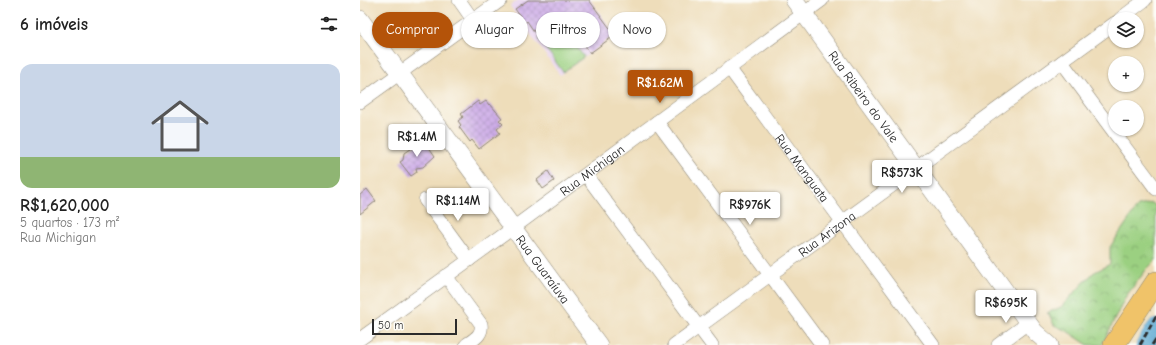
<!DOCTYPE html>
<html lang="pt">
<head>
<meta charset="utf-8">
<style>
	:root { --surface:#fff; --page:#f2f2f2; --text:#222; --muted:#767676; --accent:#b45309 }
	body { margin:0; font-family:"Comic Neue",sans-serif; background:var(--page); color:var(--text); height:100vh; display:flex; flex-direction:column; font-size:15px; white-space:nowrap }
	* { box-sizing:border-box; margin:0 }
	p { font-size:13px; color:var(--muted) }
	.icon { flex:none; width:22px; height:22px; fill:none; stroke:currentColor; stroke-width:2; stroke-linecap:round; stroke-linejoin:round }
	.map { position:relative; flex:1; overflow:hidden }
	.panel { display:flex; flex-direction:column; background:var(--surface); width:360px }
	.panel>* { flex:none }
	.top-card { position:absolute; left:12px; top:12px; width:380px; height:36px; display:flex; gap:8px }
	.tools { position:absolute; left:748px; top:12px; display:grid; gap:8px }
	.tools a { display:grid; place-items:center; width:36px; height:36px; border-radius:50%; background:var(--surface); box-shadow:0 1px 3px #0004; font-size:20px }
	.scale { position:absolute; left:12px; bottom:10px; width:85px; box-sizing:border-box; padding-left:4px; border:2px solid #2b2b2b; border-top:0; font-size:11px; line-height:14px; white-space:nowrap; color:#2b2b2b; -webkit-text-stroke:3px #fdfcf7; paint-order:stroke }
	.price { position:absolute; translate:-50% -34px; padding:0 9px; border-radius:4px; background:#fff; color:#222; font-size:13px; line-height:26px; filter:drop-shadow(0 1px 2px #0008) }
	.price::after { content:''; position:absolute; left:50%; top:24px; width:12px; height:9px; margin-left:-6px; background:inherit; clip-path:polygon(0 0,100% 0,50% 100%) }
	.price.current { background:var(--accent); color:#fff }
	ul { padding:0; list-style:none }
	li { display:grid; align-content:center; gap:8px; height:212px; padding:0 20px }
	li span { display:grid; place-items:center; height:124px; border-radius:12px; color:#555 }
	li>.icon { margin-inline-start:auto }
	span .icon { width:72px; height:72px; fill:#fffc; stroke-width:1 }
	li b { font-size:17px }
	h2 { display:flex; justify-content:space-between; align-items:center; height:48px; padding:0 20px; font-size:17px }
	.chip { padding:0 14px; border-radius:18px; background:var(--surface); box-shadow:0 1px 3px #0004; font-size:14px; line-height:36px }
	.chip.current { background:var(--accent); color:#fff }
	main { display:flex; flex:1; min-height:0 }
	.map>svg:first-child { display:block }
</style>
</head>
<body>
<main>
<section class="panel">
<h2>6 imóveis<svg class="icon" aria-label="filters" viewBox="0 0 24 24"><path d="M4 7h16M4 17h16"/><circle cx="9" cy="7" r="2"/><circle cx="15" cy="17" r="2"/></svg></h2>
<ul>
<li><span style="background:linear-gradient(#c9d6e8 75%,#8fb573 0)"><svg class="icon" aria-label="home" viewBox="0 0 24 24"><path d="M3 11l9-7 9 7M6 9v11h12V9"/></svg></span><div><b>R$1,620,000</b><p>5 quartos · 173 m²</p><p>Rua Michigan</p></div></li>
</ul>
</section>
<div class="map">
<svg width="796" height="345" viewBox="0 0 796 345">
	<defs>
		<pattern id="park-crowns" width="20" height="18" patternUnits="userSpaceOnUse"><rect width="20" height="18" fill="#9bd081"/><path d="M2 6a3 3 0 1 1 6 0M12 15a3 3 0 1 1 6 0" fill="none" stroke="#7fa96a"/></pattern>
		<pattern id="building-cross-hatch" width="8" height="8" patternUnits="userSpaceOnUse"><rect width="8" height="8" fill="#c9a5e6"/><path d="M0 0l8 8M0 8l8-8" fill="none" stroke="#a387bb"/></pattern>
	</defs>
	<rect width="100%" height="100%" fill="#fdfcf7"/>
	<filter id="ink" filterUnits="userSpaceOnUse"><feTurbulence type="fractalNoise" baseFrequency=".025" numOctaves="2"/><feDisplacementMap in="SourceGraphic" scale="8" xChannelSelector="R" yChannelSelector="G"/><feConvolveMatrix kernelMatrix="1 2 1 2 8 2 1 2 1" color-interpolation-filters="sRGB"/></filter>
	<filter id="wash" filterUnits="userSpaceOnUse"><feTurbulence type="fractalNoise" baseFrequency=".012" numOctaves="4" result="noise"/><feDisplacementMap in="SourceGraphic" scale="16" xChannelSelector="R" yChannelSelector="G"/><feGaussianBlur stdDeviation="0.9" result="paint"/><feColorMatrix in="noise" values="0 0 0 0 0 0 0 0 0 0 0 0 0 0 0 0 0 1.4 0 .05"/><feComposite in="paint" operator="in"/></filter>
	<g filter="url(#wash)">
		<rect width="100%" height="100%" fill="#eeddba"/>
		<!-- built -->
		<polygon fill="#e7d2ef" points="158,0 230,0 255,35 200,75 150,6"/>
		<!-- grass -->
		<polygon fill="#9bd081" stroke="#637e56" points="199,23 224,57 203,72 179,39"/>
		<!-- park -->
		<polygon fill="url(#park-crowns)" stroke="#637e56" points="792,203 796,206 796,260 786,270 766,296 742,345 728,345 707,331 694,325 689,314 687,313 701,307 733,273 750,264 750,247 778,206"/>
		<g fill="none" stroke-linecap="round" stroke-linejoin="round">
			<!-- river -->
			<polyline stroke="#57a6d0" stroke-width="20" points="786,345 796,329"/>
		</g>
		<g id="blocks">
			<!-- building -->
			<g fill="url(#building-cross-hatch)">
				<polygon points="168,0 229,0 255,35 230,53 215,31 212,33 198,13 183,23 185,25 175,33 167,21 165,23 155,9"/>
				<polygon points="118,101 120,105 126,101 129,105 130,104 142,118 139,120 143,124 137,129 140,133 119,149 112,140 110,142 99,127 101,125 98,121 103,117 101,114"/>
				<polygon points="66,143 75,156 63,167 56,168 57,172 51,176 40,162 43,160 44,153 57,144 61,147"/>
				<polygon points="188,171 194,181 183,189 177,180"/>
				<polygon points="7,189 16,201 0,214 0,195"/>
			</g>
		</g>
	</g>
	<g filter="url(#ink)">
		<use href="#blocks" fill-opacity="0" stroke="#8c8472" stroke-width="1"/>
		<g fill="none" stroke-linecap="round" stroke-linejoin="round">
			<!-- minor casing -->
			<g stroke="#8c8472" stroke-width="14">
				<g id="minor">
					<polyline points="99,0 113,20"/>
					<polyline points="760,19 785,0"/>
					<polyline points="702,62 796,189"/>
					<path id="s1" d="M369 68 573 345"/>
					<polyline points="0,102 141,0"/>
					<polyline points="297,122 462,345"/>
					<polyline points="226,175 352,345"/>
					<polyline points="65,200 109,260"/>
					<path d="M86 276 121 324C123 335 114 339 106 345"/>
					<path id="s2" d="M0 339 153 228 462 0"/>
					<path id="s3" d="M314 345 755 23"/>
					<polyline points="638,345 668,323"/>
				</g>
			</g>
			<!-- tertiary casing -->
			<g stroke="#8c8472" stroke-width="18">
				<g id="tertiary">
					<path id="s4" d="M434 0 675 332 690 345"/>
					<path id="s5" d="M0 19 239 345"/>
				</g>
			</g>
			<!-- primary casing -->
			<g stroke="#8c8472" stroke-width="22">
				<polyline id="primary" points="754,345 796,282"/>
			</g>
			<!-- minor -->
			<use href="#minor" stroke="#fff" stroke-width="13"/>
			<!-- tertiary -->
			<use href="#tertiary" stroke="#fff" stroke-width="17"/>
			<!-- primary -->
			<use href="#primary" stroke="#f0c369" stroke-width="21"/>
			<!-- rail -->
			<g stroke="#2b2b2b" stroke-width="3" stroke-dasharray="6 3" stroke-linecap="butt">
				<polyline points="780,345 796,316"/>
				<polyline points="792,345 796,339"/>
			</g>
		</g>
	</g>
	<g text-anchor="middle" dominant-baseline="central" stroke-width="3.5" stroke-linejoin="round" paint-order="stroke">
		<!-- street labels -->
		<g font-size="13" fill="#2b2b2b" stroke="#fdfcf7">
			<text stroke="none"><textPath href="#s4" startOffset="119">Rua Ribeiro do Vale</textPath></text>
			<text stroke="none"><textPath href="#s1" startOffset="124">Rua Manguata</textPath></text>
			<text stroke="none"><textPath href="#s2" startOffset="287">Rua Michigan</textPath></text>
			<text stroke="none"><textPath href="#s3" startOffset="189">Rua Arizona</textPath></text>
			<text stroke="none"><textPath href="#s5" startOffset="310">Rua Guaraíuva</textPath></text>
		</g>
	</g>
</svg>
<div class="tools">
<a><svg class="icon" aria-label="layers" viewBox="0 0 24 24"><path d="M12 4l9 5-9 5-9-5zM3 14l9 5 9-5"/></svg></a>
<a>+</a>
<a>−</a>
</div>
<div class="scale">50 m</div>
<b class="price current" style="left:300px;top:104px">R$1.62M</b>
<b class="price" style="left:57px;top:158px">R$1.4M</b>
<b class="price" style="left:542px;top:194px">R$573K</b>
<b class="price" style="left:98px;top:222px">R$1.14M</b>
<b class="price" style="left:390px;top:226px">R$976K</b>
<b class="price" style="left:646px;top:324px">R$695K</b>
<div class="top-card">
<a class="chip current">Comprar</a>
<a class="chip">Alugar</a>
<a class="chip">Filtros</a>
<a class="chip">Novo</a>
</div>
</div>
</main>
</body>
</html>
